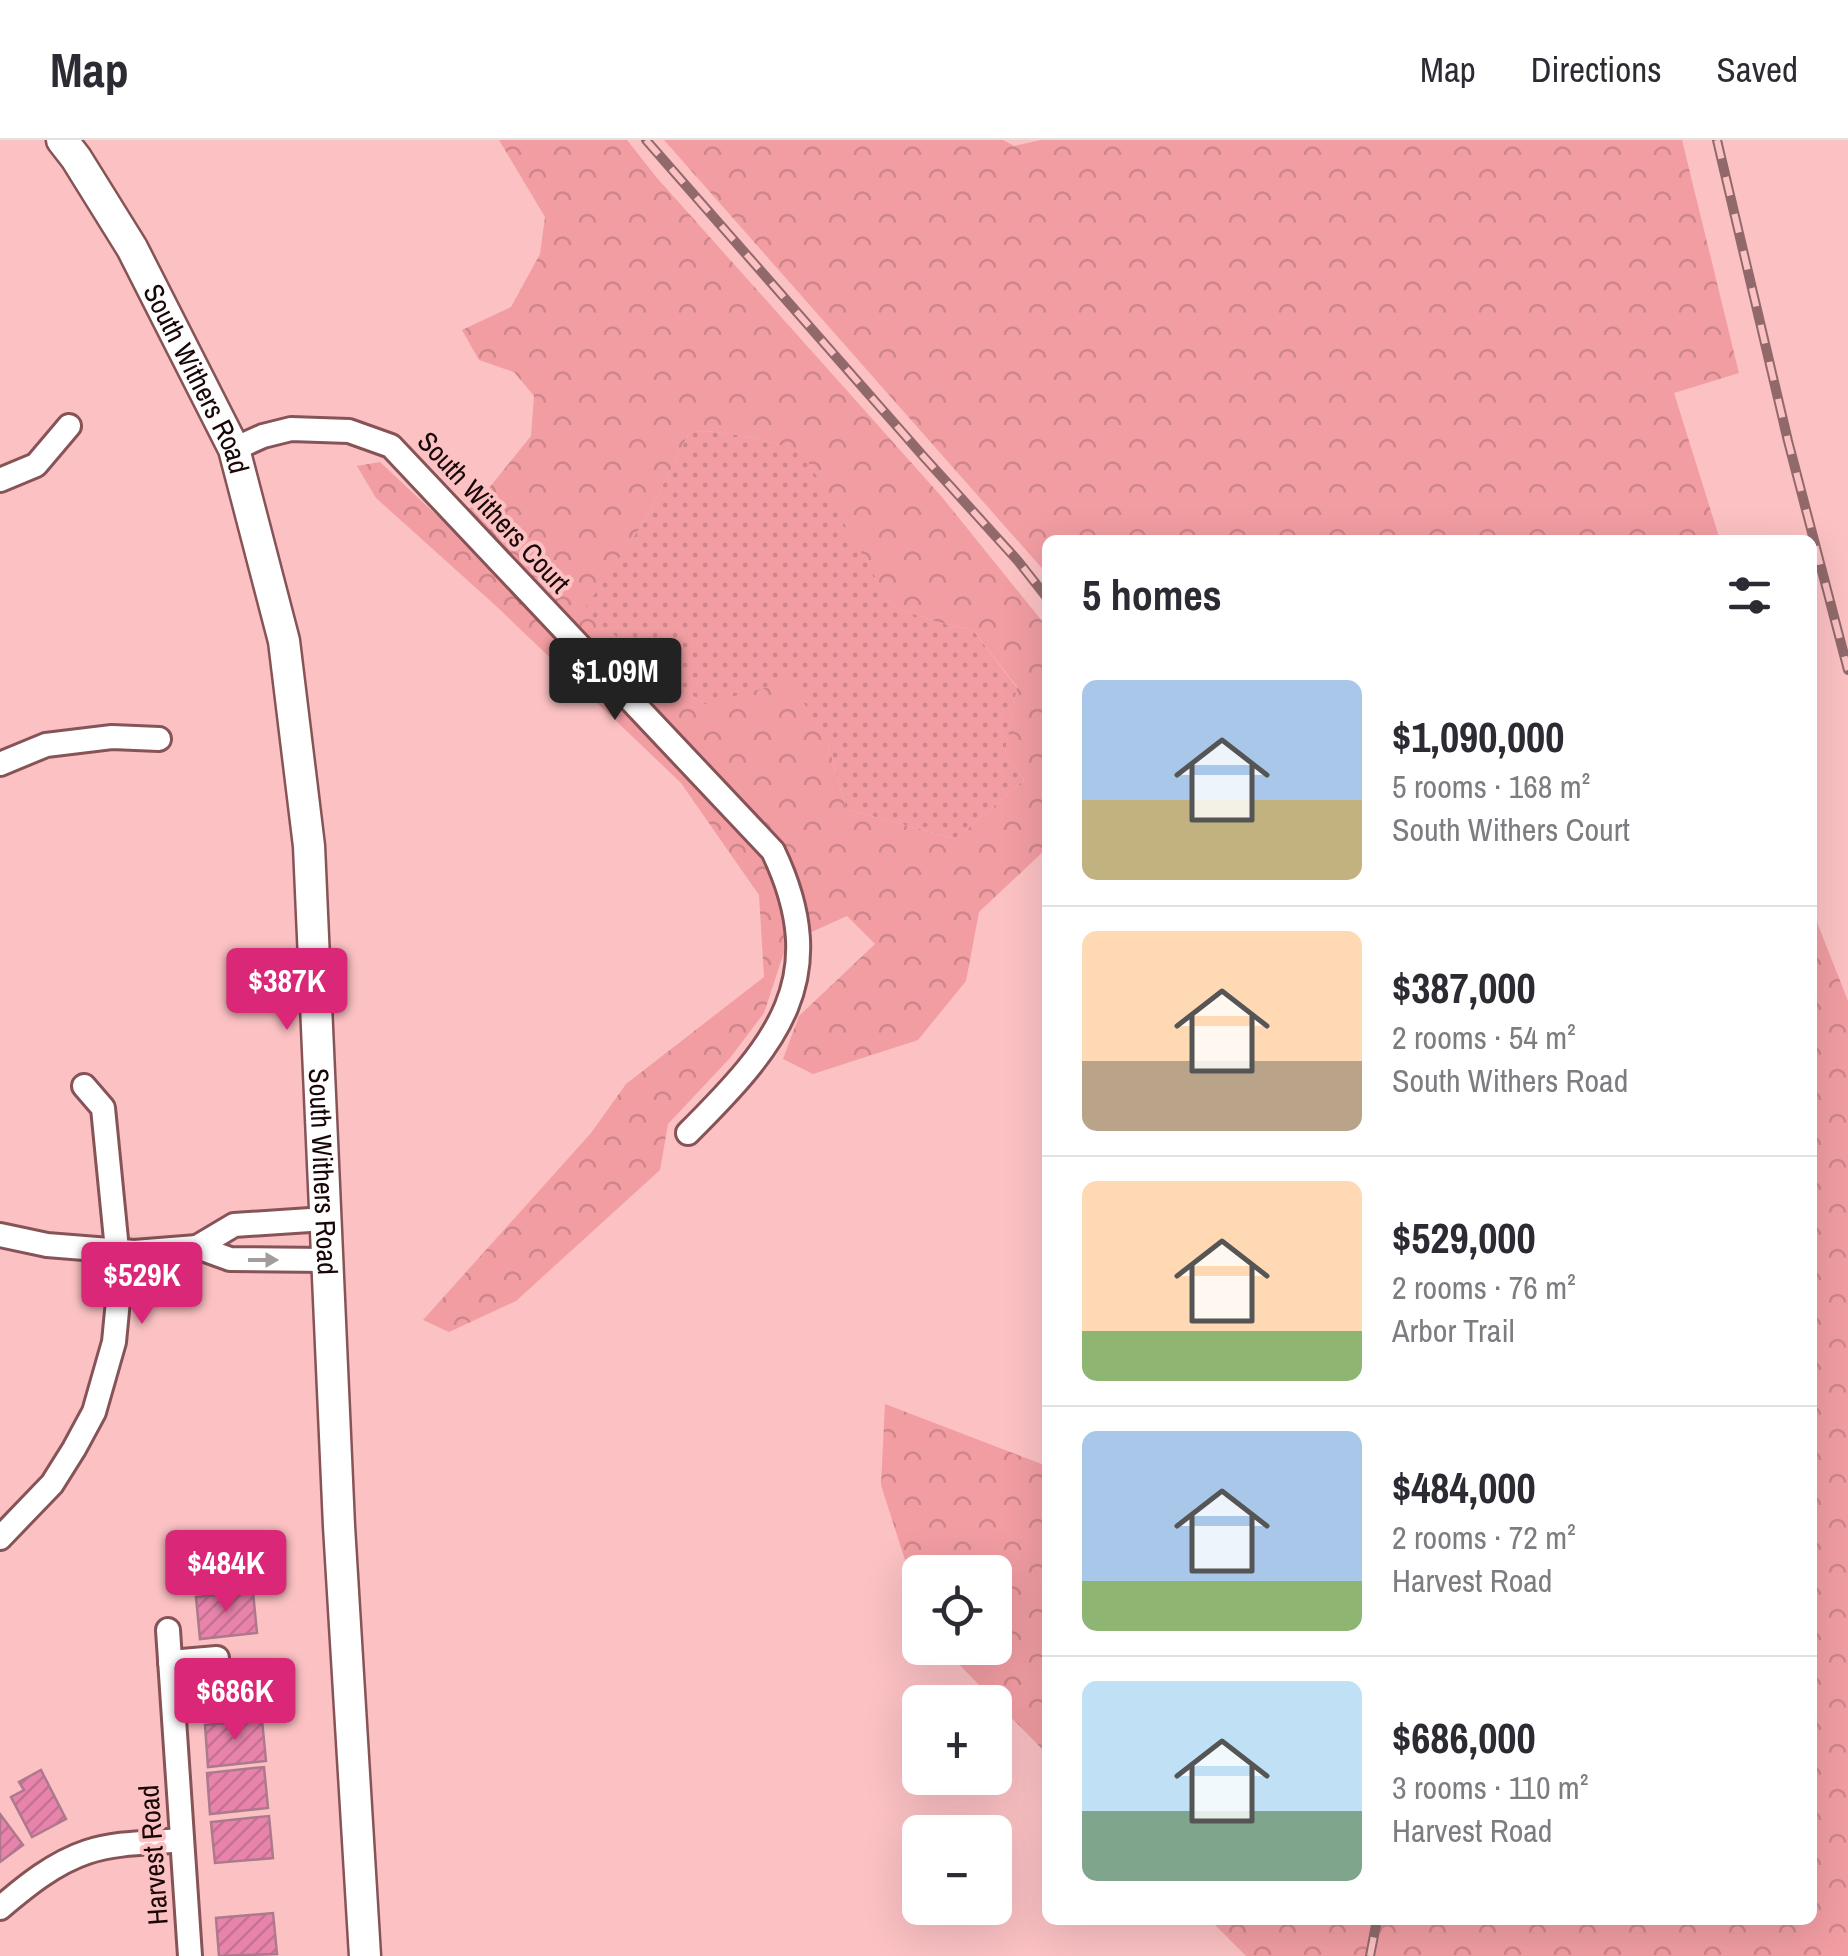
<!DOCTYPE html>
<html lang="en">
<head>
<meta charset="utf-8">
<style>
	:root { --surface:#fff; --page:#f7f7f7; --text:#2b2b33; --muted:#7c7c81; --line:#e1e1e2; --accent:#db2777 }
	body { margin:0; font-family:"Archivo Narrow",sans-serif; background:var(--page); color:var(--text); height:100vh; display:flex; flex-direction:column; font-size:38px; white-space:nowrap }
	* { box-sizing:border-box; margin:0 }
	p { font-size:32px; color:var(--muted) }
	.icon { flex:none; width:55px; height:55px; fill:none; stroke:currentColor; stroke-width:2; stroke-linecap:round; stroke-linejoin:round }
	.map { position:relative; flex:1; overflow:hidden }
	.sheet { position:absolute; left:1042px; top:395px; width:775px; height:1390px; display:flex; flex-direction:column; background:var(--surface); border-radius:15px; box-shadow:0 10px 40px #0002 }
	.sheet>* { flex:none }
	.buttons { position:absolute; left:902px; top:1415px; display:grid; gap:20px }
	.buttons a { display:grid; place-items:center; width:110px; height:110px; border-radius:15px; background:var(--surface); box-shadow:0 10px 40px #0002; font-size:50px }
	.price { position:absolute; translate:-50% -85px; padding:0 22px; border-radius:10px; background:var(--accent); color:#fff; font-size:32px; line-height:65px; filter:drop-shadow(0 2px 5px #0008) }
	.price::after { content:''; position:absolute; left:50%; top:60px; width:30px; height:22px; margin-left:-15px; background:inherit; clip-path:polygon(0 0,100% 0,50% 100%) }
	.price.on { background:#222; color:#fff }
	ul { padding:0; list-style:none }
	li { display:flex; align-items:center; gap:30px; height:250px; padding:0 40px }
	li+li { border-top:2px solid var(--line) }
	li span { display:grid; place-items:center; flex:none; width:280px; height:200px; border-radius:15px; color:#555 }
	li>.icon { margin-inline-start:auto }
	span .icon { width:120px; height:120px; fill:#fffc; stroke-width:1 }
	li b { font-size:42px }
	h2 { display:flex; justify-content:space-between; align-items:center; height:120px; padding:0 40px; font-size:42px }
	header { display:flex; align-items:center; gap:60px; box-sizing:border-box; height:140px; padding:0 50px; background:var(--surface); border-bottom:2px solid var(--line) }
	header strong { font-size:48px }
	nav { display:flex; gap:55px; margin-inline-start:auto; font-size:35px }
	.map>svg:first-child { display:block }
</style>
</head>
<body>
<header>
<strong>Map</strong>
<nav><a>Map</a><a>Directions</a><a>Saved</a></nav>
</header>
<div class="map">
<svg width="1848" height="1816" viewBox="0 0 1848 1816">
	<defs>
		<pattern id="grass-dots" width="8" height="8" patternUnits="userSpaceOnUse" patternTransform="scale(2.5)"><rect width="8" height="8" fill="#f19da2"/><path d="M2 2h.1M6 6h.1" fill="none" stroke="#ce868a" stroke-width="1.8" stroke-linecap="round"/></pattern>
		<pattern id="forest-crowns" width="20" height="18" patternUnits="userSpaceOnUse" patternTransform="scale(2.5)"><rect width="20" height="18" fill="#f19da2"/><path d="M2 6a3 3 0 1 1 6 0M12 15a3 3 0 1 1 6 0" fill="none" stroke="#ce868a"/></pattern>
		<pattern id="building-hatch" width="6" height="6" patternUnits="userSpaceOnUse" patternTransform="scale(2.5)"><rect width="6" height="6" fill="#e884ac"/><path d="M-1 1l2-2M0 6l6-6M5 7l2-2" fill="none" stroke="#c67092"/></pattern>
	</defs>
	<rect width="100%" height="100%" fill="#fbc1c3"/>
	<!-- grass -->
	<path fill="url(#grass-dots)" d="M690 291C731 291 765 299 804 313L893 467 940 483 973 490 1017 548 1005 613 1024 640 956 699 846 669 828 604 704 564 582 471 644 382Z"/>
	<!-- forest -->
	<g fill="url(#forest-crowns)" fill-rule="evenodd">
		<path d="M499 0H627L657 38 941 356 1047 487V708L979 772 966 841 918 900 813 934 783 919 799 876 875 804 847 776 787 803 764 873 730 918 668 984 660 1030 516 1161 449 1192 423 1180 591 993 626 944 764 837 759 755 681 643 495 465 376 358 357 326 380 322 447 385 477 363 531 296 534 256 514 232 479 220 462 190 511 167 540 114 545 77ZM690 291C731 291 765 299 803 313L893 467 940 483 973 490 1017 547 1005 613 1024 640 956 699 846 669 828 604 791 541 704 564 583 471 644 382Z"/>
		<polygon points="664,0 1003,0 1014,6 1041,0 1682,0 1739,233 1674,253 1720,400 1048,400 1047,434"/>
		<polygon points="1813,772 1848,861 1848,1816 1246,1816 1210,1780 1812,1780"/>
		<polygon points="885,1264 1047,1326 1047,1614 943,1508 995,1508 995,1432 920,1432 920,1467 881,1345"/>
	</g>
	<!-- building -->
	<g fill="url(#building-hatch)" stroke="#ac7a8c" stroke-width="2.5">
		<polygon points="253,1452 257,1493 200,1499 196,1457"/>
		<polygon points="259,1529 262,1571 205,1576 201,1535"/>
		<polygon points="262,1580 266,1621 208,1627 205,1585"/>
		<polygon points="264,1627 268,1668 210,1674 207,1633"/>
		<polygon points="41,1630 66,1679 32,1697 11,1657 24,1650 19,1642"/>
		<polygon points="0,1674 23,1705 0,1722"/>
		<polygon points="269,1676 273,1718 215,1723 211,1682"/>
		<polygon points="273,1773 277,1814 219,1816 216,1778"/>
	</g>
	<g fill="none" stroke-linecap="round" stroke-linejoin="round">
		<!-- street casing -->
		<g stroke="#865457" stroke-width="28">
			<g id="street">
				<path d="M234 309 263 296 291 289 349 291 391 306 773 711C834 839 776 905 688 993"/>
				<polyline points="0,340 36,325 69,286"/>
				<polyline points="0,624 46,605 112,597 159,599"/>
				<polyline points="325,1079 234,1085 197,1107 230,1119 327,1120"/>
				<polyline points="0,1095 47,1105 134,1112 197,1107"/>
				<polyline points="0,1398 52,1344 74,1309 94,1272 114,1202 120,1140 103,968 84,946"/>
				<polyline points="168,1490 190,1816"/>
				<polyline points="170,1522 217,1518"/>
				<path d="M0 1768C26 1746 54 1723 87 1712 117 1702 151 1703 182 1700"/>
			</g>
		</g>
		<!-- secondary casing -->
		<g stroke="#865457" stroke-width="35">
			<g id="secondary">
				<path id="s1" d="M62 0 76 18 132 108 234 309 284 501 309 706 339 1386 365 1816"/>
			</g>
		</g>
		<!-- street -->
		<use href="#street" stroke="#fff" stroke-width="22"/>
		<!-- secondary -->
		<use href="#secondary" stroke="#fff" stroke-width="30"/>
		<!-- rail casing -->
		<g stroke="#91696b" stroke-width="10">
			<g id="rail">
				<polyline points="646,0 923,316 1018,421 1048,459"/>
				<polyline points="1717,0 1788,301 1848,530"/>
				<polyline points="1370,1816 1377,1780"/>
			</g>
		</g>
		<!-- rail -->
		<use href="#rail" stroke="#fbc1c3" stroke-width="6" stroke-dasharray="19" stroke-linecap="butt"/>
	</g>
	<!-- one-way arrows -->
	<defs><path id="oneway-solid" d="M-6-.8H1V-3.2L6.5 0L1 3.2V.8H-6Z" transform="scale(2.5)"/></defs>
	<use fill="#a39c9c" href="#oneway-solid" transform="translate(263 1120)"/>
	<g text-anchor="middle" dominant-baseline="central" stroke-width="8" stroke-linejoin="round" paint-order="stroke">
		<!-- street labels -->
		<g font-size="28" fill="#190708" stroke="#fbc1c3">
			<text stroke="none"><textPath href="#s1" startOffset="275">South Withers Road</textPath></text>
			<text transform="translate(494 372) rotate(47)">South Withers Court</text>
			<text stroke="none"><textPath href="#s1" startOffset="1085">South Withers Road</textPath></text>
			<text transform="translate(153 1715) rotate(-94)">Harvest Road</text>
		</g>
	</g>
</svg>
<div class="buttons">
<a><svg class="icon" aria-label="locate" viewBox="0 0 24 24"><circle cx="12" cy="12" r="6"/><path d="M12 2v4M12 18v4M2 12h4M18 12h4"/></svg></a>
<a>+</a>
<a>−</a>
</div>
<b class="price on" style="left:615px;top:583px">$1.09M</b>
<b class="price" style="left:287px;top:893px">$387K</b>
<b class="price" style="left:142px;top:1187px">$529K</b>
<b class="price" style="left:226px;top:1475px">$484K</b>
<b class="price" style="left:235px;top:1603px">$686K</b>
<section class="sheet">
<h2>5 homes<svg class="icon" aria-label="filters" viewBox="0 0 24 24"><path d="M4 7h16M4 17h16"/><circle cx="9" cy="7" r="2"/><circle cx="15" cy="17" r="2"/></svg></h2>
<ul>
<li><span style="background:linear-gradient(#a9c7e8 60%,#c2b280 0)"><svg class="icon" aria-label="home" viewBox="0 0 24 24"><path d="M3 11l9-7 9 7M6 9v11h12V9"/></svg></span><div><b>$1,090,000</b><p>5 rooms · 168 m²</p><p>South Withers Court</p></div></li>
<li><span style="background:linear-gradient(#ffd9b3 65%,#b9a48a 0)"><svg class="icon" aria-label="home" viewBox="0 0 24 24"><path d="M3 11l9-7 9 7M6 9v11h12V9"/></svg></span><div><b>$387,000</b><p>2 rooms · 54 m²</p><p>South Withers Road</p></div></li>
<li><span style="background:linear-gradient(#ffd9b3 75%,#8fb573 0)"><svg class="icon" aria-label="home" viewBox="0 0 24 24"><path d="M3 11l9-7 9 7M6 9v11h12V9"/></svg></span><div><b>$529,000</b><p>2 rooms · 76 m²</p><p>Arbor Trail</p></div></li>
<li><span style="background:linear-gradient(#a9c7e8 75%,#8fb573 0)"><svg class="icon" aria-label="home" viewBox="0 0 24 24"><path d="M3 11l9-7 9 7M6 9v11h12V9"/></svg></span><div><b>$484,000</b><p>2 rooms · 72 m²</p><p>Harvest Road</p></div></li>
<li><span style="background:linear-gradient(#bfe0f5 65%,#7fa58c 0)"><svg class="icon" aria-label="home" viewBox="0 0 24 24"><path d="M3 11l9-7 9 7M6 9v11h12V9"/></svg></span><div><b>$686,000</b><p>3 rooms · 110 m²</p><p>Harvest Road</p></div></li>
</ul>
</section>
</div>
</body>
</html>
